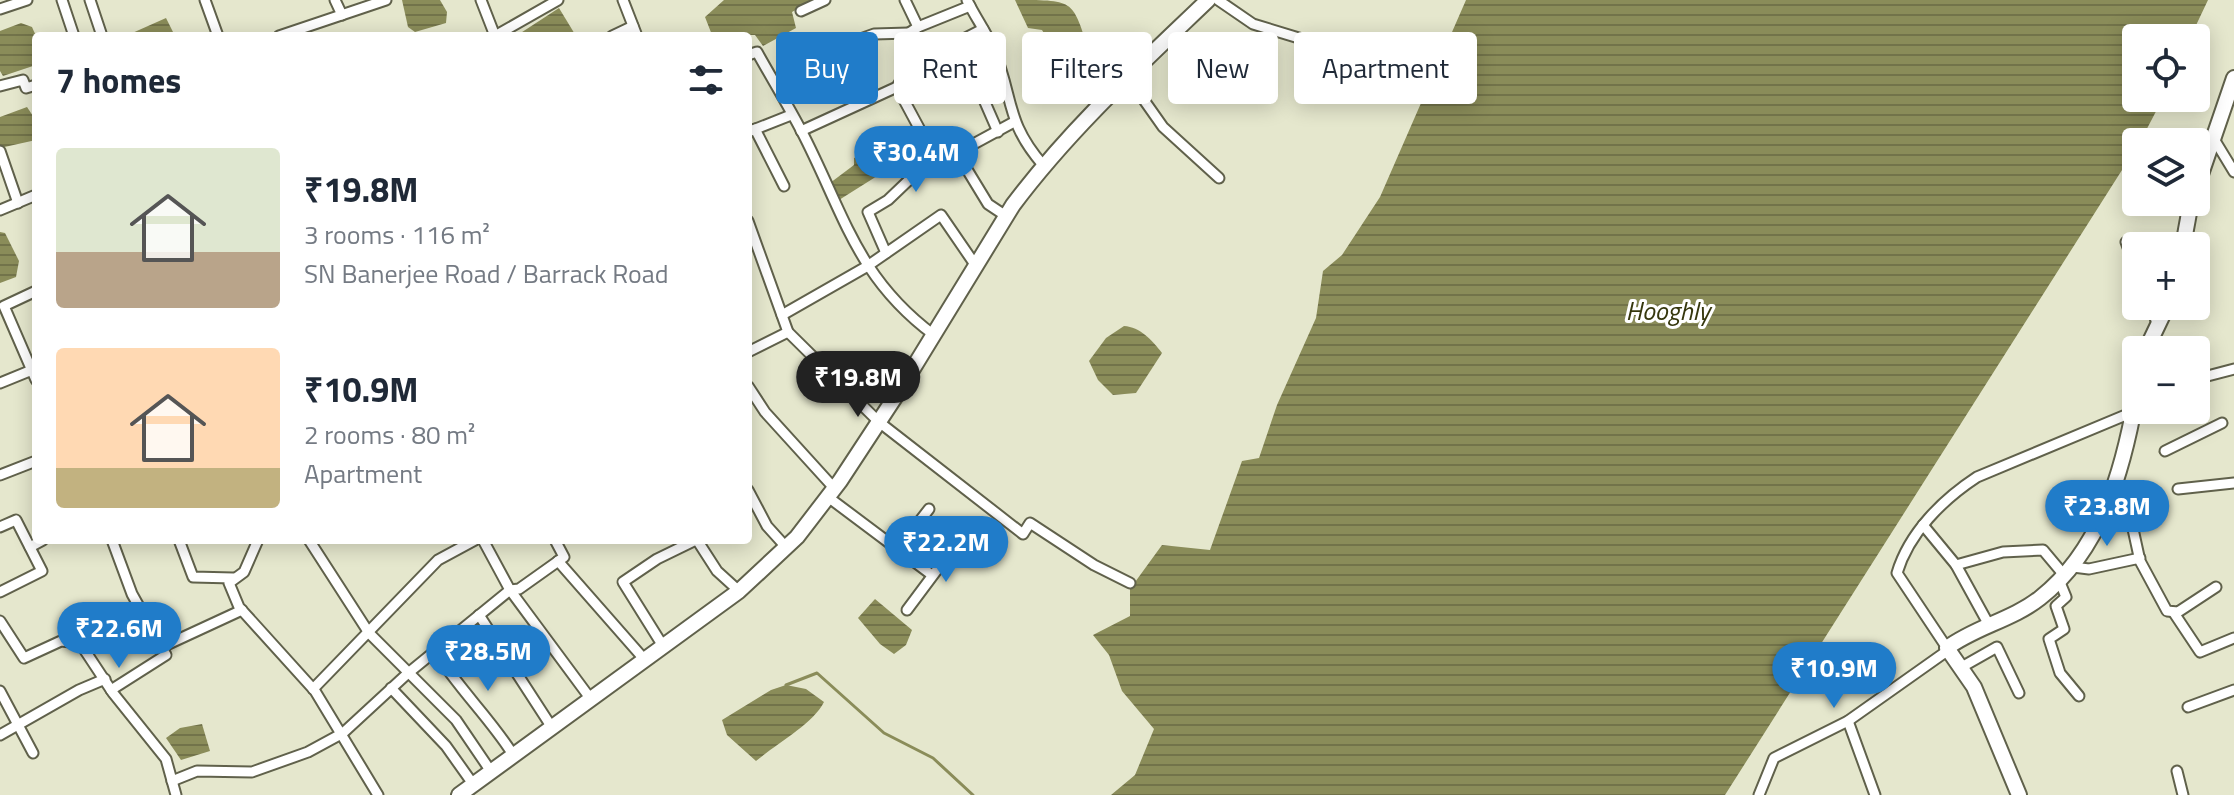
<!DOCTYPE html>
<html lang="en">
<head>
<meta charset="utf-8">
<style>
	:root { --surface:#fff; --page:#f6f6f7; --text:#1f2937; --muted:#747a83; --accent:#207cc9 }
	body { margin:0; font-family:"Titillium Web",sans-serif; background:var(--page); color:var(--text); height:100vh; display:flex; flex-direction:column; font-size:30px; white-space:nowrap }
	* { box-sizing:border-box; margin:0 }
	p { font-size:26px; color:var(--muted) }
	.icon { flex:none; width:44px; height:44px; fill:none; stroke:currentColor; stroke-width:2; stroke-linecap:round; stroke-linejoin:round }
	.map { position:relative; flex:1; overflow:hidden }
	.sheet { position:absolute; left:32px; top:32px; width:720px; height:512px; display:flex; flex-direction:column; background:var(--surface); border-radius:8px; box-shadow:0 4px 20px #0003 }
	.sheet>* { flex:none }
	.top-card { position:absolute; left:776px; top:32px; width:760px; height:72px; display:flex; gap:16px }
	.controls { position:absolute; left:2122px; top:24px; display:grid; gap:16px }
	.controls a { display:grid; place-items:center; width:88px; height:88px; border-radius:8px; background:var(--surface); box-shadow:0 4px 20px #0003; font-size:40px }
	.price { position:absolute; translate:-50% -68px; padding:0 18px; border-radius:28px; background:var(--accent); color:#fff; font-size:26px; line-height:52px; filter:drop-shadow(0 2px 4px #0008) }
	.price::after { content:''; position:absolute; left:50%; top:48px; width:24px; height:18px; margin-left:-12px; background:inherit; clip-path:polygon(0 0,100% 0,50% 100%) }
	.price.on { background:#222; color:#fff }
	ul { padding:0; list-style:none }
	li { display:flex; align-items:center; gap:24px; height:200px; padding:0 24px }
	li span { display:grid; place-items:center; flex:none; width:224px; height:160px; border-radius:8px; color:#555 }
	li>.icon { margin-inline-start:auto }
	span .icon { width:96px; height:96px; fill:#fffc; stroke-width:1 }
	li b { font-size:34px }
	h2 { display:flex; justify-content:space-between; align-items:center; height:96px; padding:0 24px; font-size:34px }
	.tag { padding:0 28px; border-radius:8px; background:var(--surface); box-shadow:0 4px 20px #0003; font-size:28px; line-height:72px }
	.tag.on { background:var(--accent); color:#fff }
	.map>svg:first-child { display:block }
</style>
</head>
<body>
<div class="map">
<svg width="2234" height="795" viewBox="0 0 2234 795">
	<defs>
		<pattern id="water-rules" width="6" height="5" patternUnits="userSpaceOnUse" patternTransform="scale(2)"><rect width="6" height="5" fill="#8a8c59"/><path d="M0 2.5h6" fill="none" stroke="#72734a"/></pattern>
	</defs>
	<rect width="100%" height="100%" fill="#e5e7cd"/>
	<!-- water -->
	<g fill="url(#water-rules)">
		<polygon points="402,0 440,0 447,12 446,23 415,32 408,27"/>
		<polygon points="724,0 813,0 792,12 796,28 763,46 755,35 712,35 705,17"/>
		<path d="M1015 0C1077 0 1072 0 1090 54L1083 64 1064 67 1042 30 1028 28Z"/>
		<polygon points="1466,0 2208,0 2190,38 2136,38 2136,98 2163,98 2140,142 2136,142 2136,148 1725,795 1111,795 1135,775 1154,729 1122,691 1109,655 1093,635 1130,616 1130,589 1162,545 1210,550 1242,461 1259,458 1277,405 1316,318 1323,271 1342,255 1380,197"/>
		<polygon points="559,8 576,36 516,36"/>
		<polygon points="166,18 175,36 131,36 130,34"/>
		<polygon points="21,23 32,27 36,36 36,65 3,76 0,71 0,31"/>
		<polygon points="27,107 35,119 36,140 0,148 0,117"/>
		<polygon points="887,140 901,161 839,200 830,183 854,165 854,158"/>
		<polygon points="0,232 5,233 19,261 16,277 0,283"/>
		<path d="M1124 326C1140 327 1152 340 1162 353L1136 393 1113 395 1098 380 1089 361 1106 338Z"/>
		<polygon points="875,599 912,630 906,645 894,654 880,644 858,618"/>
		<path d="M786 685 806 689 824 702C813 724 776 744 756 761L727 735 722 720 771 690Z"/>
		<polygon points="202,724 210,751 181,760 166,738 180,728"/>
	</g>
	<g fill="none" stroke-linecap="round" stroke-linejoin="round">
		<!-- stream -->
		<polyline stroke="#8a8c59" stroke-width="3" points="786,685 817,673 884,733 933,758 973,795"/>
		<!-- street casing -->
		<g stroke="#60614b" stroke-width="13">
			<g id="street">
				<polyline points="62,0 74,36"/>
				<polyline points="90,0 101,33"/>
				<polyline points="205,0 218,36"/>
				<polyline points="335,0 342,15"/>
				<polyline points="481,0 495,36"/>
				<polyline points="623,0 637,36"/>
				<polyline points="905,0 918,27 909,33 905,73 897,87 926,141 960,158 988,204 1006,216"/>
				<path d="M967 0C975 17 987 33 994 50 1014 99 1005 121 1043 165"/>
				<polyline points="1218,0 1253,24 1312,42"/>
				<polyline points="0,9 27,0"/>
				<polyline points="801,11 825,0"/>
				<polyline points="918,27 970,6"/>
				<polyline points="279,36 386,0"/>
				<polyline points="495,36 558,0"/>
				<polyline points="612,36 633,26"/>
				<polyline points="827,51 874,34 909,33"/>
				<path d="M748 55 757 52C772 79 788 105 802 132 844 213 856 277 934 335"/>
				<polyline points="905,69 983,29"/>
				<polyline points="1127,76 1163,127 1219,178"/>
				<polyline points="0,86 23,80 26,88 36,85"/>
				<polyline points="755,129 784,186"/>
				<polyline points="801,131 897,87"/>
				<polyline points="748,132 791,115"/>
				<polyline points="998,132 977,84 999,68"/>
				<polyline points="2214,139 2234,172"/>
				<polyline points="0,151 18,203"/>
				<polyline points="0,210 36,195"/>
				<polyline points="748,221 788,332 879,422 1023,534 1030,523 1094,565 1130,583"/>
				<polyline points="2126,242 2136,269"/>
				<polyline points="886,253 868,212 888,200 911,178 1014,122"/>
				<polyline points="36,291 4,306 36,380"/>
				<polyline points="2150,306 2158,325"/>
				<polyline points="782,315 866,267 941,215 976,266"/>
				<polyline points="748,352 788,332"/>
				<polyline points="2196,379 2234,369"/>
				<polyline points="0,383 32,370"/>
				<polyline points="748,386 765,412 834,488"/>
				<polyline points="2165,451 2222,423"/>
				<polyline points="0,475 36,461"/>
				<polyline points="2114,482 2126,497 2140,561 2167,611 2178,612 2216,587"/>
				<polyline points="2178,489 2234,483"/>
				<polyline points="748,490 767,526 786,547"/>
				<polyline points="828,497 932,575"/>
				<polyline points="1923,525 1956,565 1989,625"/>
				<polyline points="0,527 16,520 42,571 0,592"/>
				<polyline points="179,540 193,577 233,578"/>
				<polyline points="258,540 244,572 229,583 239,607 315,691 378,795"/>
				<polyline points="309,540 369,633 456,720 490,770"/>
				<polyline points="483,540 510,590 590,698"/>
				<polyline points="697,540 717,571 739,591"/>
				<polyline points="30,547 43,540"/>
				<polyline points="898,549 929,509"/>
				<polyline points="558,561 644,659"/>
				<polyline points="1956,565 2003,552 2043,550 2064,575"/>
				<polyline points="2073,567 2089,569 2140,558"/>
				<polyline points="2059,580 2066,597 2056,606 2064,629 2049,639 2060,673 2079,696"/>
				<polyline points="907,610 960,539"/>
				<polyline points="2174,613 2200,652 2234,638"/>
				<polyline points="479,615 551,726"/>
				<polyline points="0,621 24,658 61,641 80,643 113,693 166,759 176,795"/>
				<polyline points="663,646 623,582 657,559 696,540"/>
				<polyline points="162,647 242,610"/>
				<path d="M1947 648 1897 573C1909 533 1942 500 1977 477L2133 412"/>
				<path d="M435 651C458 688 489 717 512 753"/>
				<polyline points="1960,668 1997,647 2019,693"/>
				<polyline points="391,688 446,746 473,784"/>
				<polyline points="313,689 438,560 475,540"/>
				<polyline points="111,690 166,655 132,594 112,540"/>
				<polyline points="0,691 33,753"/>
				<polyline points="2188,707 2234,690"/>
				<polyline points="1848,721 1875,795"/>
				<polyline points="0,735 79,690 105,679"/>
				<polyline points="2177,771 2183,795"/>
				<polyline points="172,781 197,771 252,772 308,752 343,733 407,674 510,590 519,589 564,557 555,540"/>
				<polyline points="1759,795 1774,758 1848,721 1947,651"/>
			</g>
		</g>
		<!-- secondary casing -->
		<g stroke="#60614b" stroke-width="18">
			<g id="secondary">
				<polyline points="2196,189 2234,78"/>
				<polyline points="2183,246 2191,202"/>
				<polyline points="2146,350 2167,306"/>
				<path d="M459 795 739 591 797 537 840 481 901 388 1013 205C1070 129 1139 66 1208 0"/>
				<path d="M2019 795 1974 687 1947 648C1975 627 2012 620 2040 598 2101 550 2123 471 2136 397"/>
			</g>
		</g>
		<!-- street -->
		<use href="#street" stroke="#fff" stroke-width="9"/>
		<!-- secondary -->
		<use href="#secondary" stroke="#fff" stroke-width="14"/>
	</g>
	<g text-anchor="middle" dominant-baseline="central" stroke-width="6" stroke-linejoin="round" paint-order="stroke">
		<!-- water labels -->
		<g font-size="26" font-style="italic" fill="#36370d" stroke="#fff">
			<text x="1668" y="310">Hooghly</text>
		</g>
	</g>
</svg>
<div class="controls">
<a><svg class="icon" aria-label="locate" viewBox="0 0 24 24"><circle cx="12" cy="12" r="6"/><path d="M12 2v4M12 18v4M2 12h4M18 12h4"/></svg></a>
<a><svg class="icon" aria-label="layers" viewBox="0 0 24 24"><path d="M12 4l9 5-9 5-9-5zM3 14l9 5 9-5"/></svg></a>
<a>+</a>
<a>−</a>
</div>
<b class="price" style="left:916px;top:194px">₹30.4M</b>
<b class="price on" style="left:858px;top:419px">₹19.8M</b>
<b class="price" style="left:2107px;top:548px">₹23.8M</b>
<b class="price" style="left:946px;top:584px">₹22.2M</b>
<b class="price" style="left:119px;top:670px">₹22.6M</b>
<b class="price" style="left:488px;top:693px">₹28.5M</b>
<b class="price" style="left:1834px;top:710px">₹10.9M</b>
<div class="top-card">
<a class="tag on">Buy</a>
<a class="tag">Rent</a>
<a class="tag">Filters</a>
<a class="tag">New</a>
<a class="tag">Apartment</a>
</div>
<section class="sheet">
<h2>7 homes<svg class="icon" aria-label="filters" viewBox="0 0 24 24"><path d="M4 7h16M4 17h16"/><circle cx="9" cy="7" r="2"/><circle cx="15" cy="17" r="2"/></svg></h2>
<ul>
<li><span style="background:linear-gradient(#dfe7d0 65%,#b9a48a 0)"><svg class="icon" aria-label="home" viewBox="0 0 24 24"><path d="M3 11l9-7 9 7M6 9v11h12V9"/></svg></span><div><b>₹19.8M</b><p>3 rooms · 116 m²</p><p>SN Banerjee Road / Barrack Road</p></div></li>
<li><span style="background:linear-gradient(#ffd9b3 75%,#c2b280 0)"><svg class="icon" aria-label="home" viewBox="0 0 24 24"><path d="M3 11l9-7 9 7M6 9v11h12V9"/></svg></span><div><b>₹10.9M</b><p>2 rooms · 80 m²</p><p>Apartment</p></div></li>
</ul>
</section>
</div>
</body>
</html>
